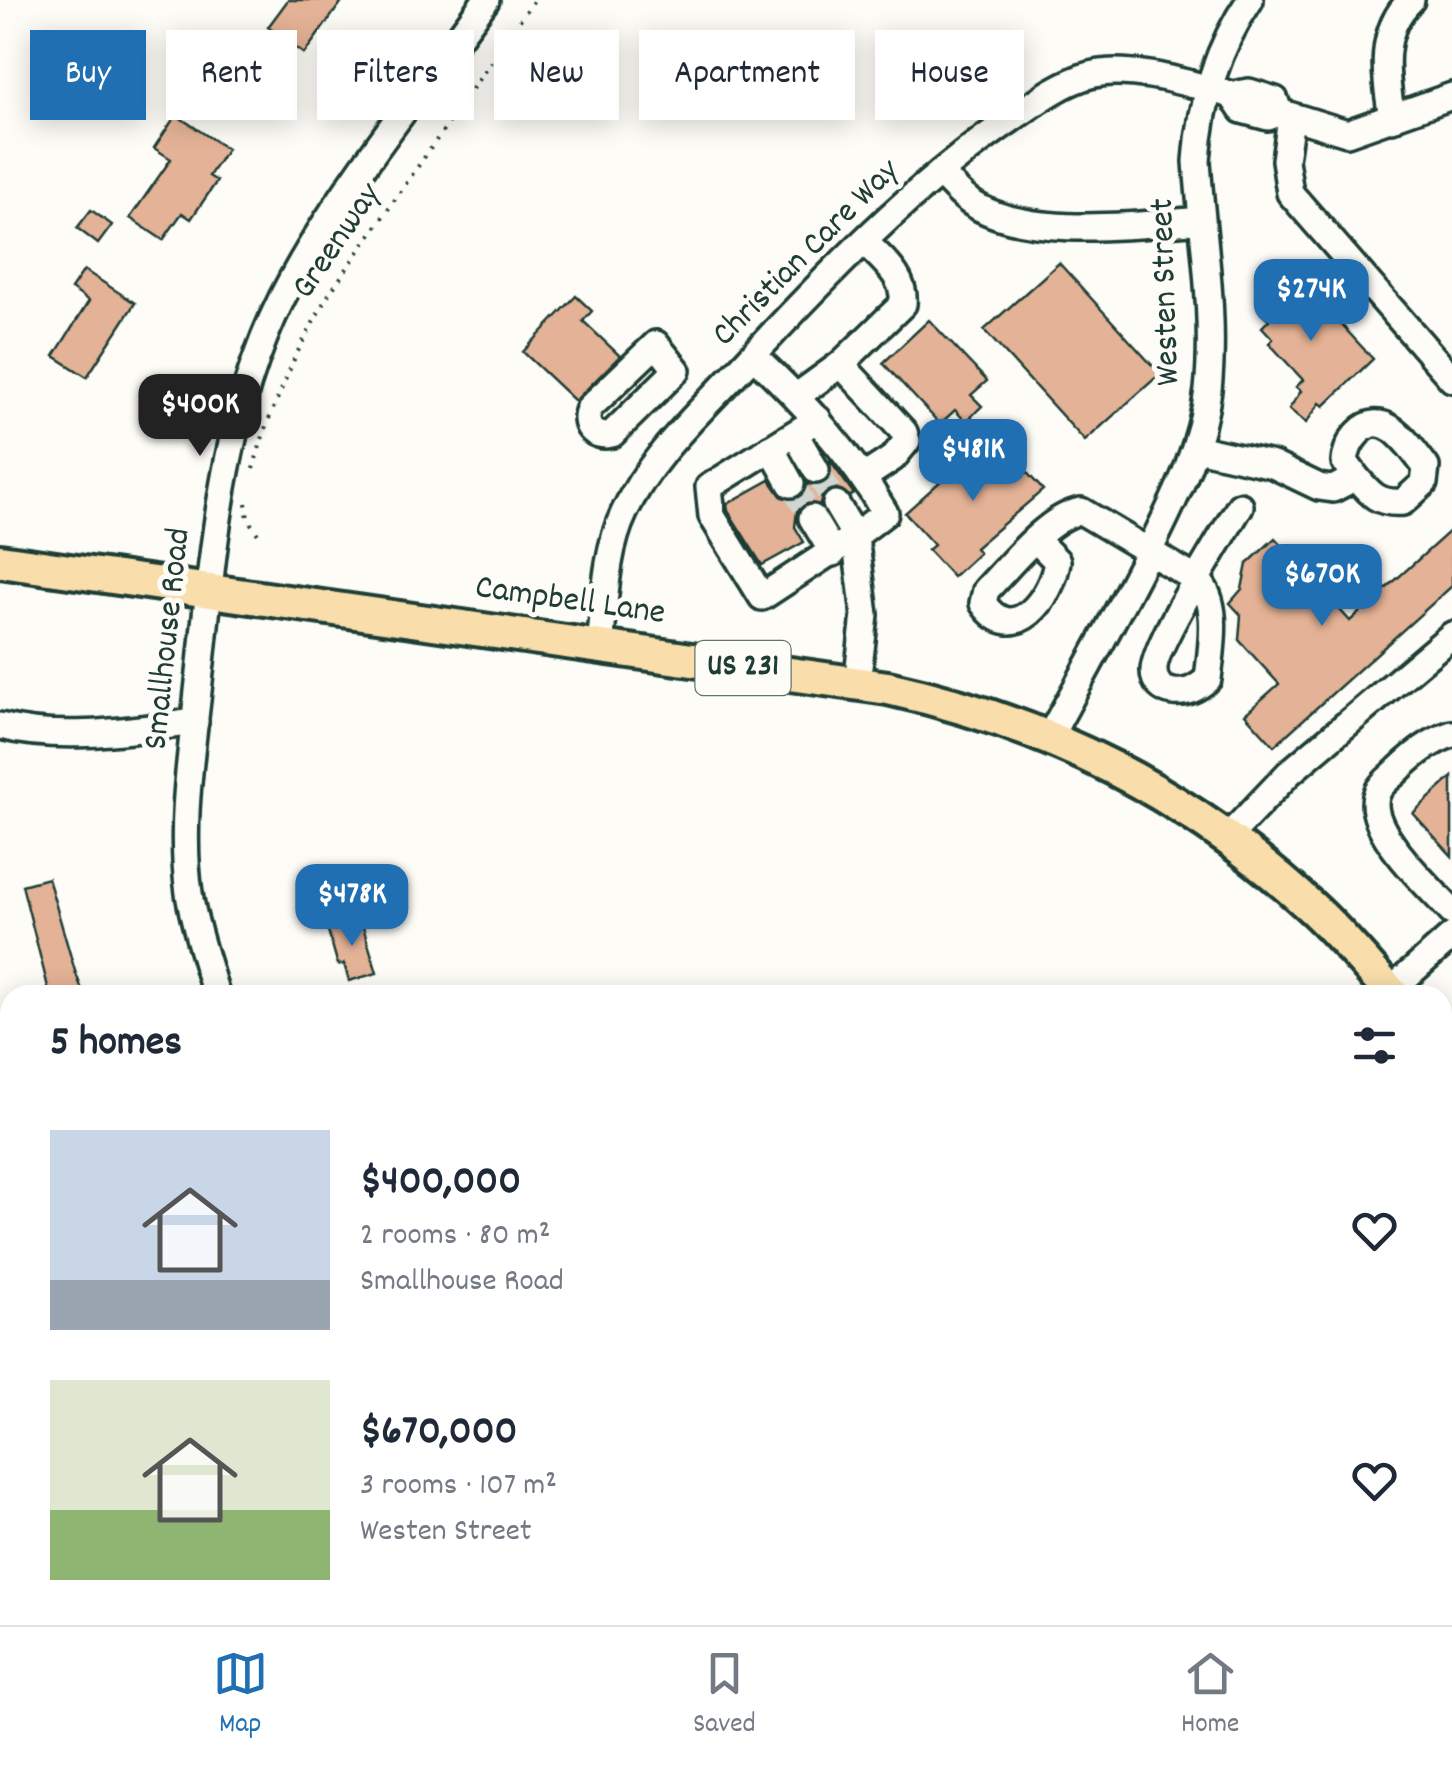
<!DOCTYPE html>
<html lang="en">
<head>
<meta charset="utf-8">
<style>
	:root { --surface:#fff; --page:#f6f6f7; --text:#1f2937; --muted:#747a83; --line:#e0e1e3; --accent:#1f6fb2 }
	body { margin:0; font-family:Dekko,sans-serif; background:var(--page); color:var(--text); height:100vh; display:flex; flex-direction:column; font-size:38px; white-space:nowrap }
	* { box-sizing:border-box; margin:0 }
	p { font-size:32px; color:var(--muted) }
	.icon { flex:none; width:55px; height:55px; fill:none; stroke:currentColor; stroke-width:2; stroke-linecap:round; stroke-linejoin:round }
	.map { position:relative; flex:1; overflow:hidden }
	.drawer { position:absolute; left:0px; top:985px; width:1452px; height:640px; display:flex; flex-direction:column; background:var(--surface); border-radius:30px 30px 0 0; box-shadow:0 5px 25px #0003 }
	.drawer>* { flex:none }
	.hud { position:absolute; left:30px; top:30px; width:1392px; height:90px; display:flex; gap:20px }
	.price { position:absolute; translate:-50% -85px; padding:0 22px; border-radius:20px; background:var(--accent); color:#fff; font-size:32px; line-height:65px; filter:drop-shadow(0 2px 5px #0008) }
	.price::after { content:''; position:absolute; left:50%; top:60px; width:30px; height:22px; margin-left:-15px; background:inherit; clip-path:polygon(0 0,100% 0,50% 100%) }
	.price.on { background:#222; color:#fff }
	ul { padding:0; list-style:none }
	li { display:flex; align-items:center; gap:30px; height:250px; padding:0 50px }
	li span { display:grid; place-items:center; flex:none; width:280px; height:200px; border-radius:0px; color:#555 }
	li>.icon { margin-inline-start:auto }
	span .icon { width:120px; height:120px; fill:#fffc; stroke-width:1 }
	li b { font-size:42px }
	h2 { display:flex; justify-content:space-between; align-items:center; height:120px; padding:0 50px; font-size:42px }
	.tag { padding:0 35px; border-radius:0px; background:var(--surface); box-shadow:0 5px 25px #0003; font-size:35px; line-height:90px }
	.tag.on { background:var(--accent); color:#fff }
	.tab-bar { display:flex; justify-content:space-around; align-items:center; height:140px; border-top:2px solid var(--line); background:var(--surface); font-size:28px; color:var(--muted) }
	.tab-bar a { display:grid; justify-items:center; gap:5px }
	.tab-bar .on { color:var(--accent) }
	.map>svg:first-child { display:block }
</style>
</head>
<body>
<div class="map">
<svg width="1452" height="1625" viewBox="0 0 1452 1625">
	<rect width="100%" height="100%" fill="#fdfcf7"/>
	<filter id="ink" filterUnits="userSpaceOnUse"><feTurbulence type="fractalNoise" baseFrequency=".01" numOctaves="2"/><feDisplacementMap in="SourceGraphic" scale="20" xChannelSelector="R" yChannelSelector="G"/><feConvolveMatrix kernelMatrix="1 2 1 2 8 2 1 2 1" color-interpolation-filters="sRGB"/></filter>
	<g filter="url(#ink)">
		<!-- building -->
		<g fill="#e4b296" stroke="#1f3d34" stroke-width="2.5">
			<polygon points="288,0 343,0 304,54 268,27"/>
			<polygon points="176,115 227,149 209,176 217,181 191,219 182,213 163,240 130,218 171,159 154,148"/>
			<polygon points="91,210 112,225 98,244 77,228"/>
			<polygon points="1059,263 1160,374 1085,441 984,330"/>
			<polygon points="1290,269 1373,359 1324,406 1320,403 1306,423 1289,409 1301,391 1296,387 1303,380 1269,343 1273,339 1262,327 1269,320 1259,309 1278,291 1273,284"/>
			<polygon points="84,270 135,303 87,377 54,356 89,301 71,289"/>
			<polygon points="576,296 592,311 583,321 620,356 575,401 523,352"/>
			<polygon points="929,320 987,381 971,395 982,406 966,422 955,410 940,424 883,363"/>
			<polygon points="992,435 1043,490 975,548 979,553 953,577 928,550 934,545 905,513"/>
			<polygon points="830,461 854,494 850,496 835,488 822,495 820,504 803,505 797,511 795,527 804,542 762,565 728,511 727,504 770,480 782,497 798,499 804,493 807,484 817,486 830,479"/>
			<polygon points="1452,529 1452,586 1274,746 1245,714 1279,684 1239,640 1241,615 1230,603 1242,589 1247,564 1275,538 1350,621"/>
			<polygon points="1452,777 1452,856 1413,813"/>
			<polygon points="48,878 75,971 84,995 50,995 22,885"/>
			<polygon points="360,917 377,973 349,981 344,964 338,965 327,927"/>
		</g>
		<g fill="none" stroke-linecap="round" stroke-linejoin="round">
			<!-- minor-tunnel -->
			<g stroke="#d1d6d0" stroke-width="25" stroke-dasharray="25 12" stroke-linecap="butt">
				<polyline points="816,470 836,504"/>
				<polyline points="791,484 812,518"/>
			</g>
			<!-- minor casing -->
			<g stroke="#1f3d34" stroke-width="32">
				<g id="minor">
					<polyline points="1279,112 1347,133 1452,96"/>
					<polyline points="1291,118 1285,160 1290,193 1452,379"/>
					<path d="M1392 119C1386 78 1377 32 1411 0"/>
					<path d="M940 173C949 182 958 193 969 201 1022 240 1138 225 1201 220"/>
					<path d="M656 344 677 370 612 434C593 439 581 424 590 407Z"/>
					<path d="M753 355C804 403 850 452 885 513L855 536 865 615 857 684"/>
					<polyline points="797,396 841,364"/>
					<polyline points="818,419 709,487 712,516 762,597 855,536 836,504"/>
					<polyline points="795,434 816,470"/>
					<polyline points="771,448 791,484"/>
					<path d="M1196 448 1273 465 1319 487 1333 489 1356 477 1345 462C1346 451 1350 441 1358 433 1385 405 1410 447 1426 467L1424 483 1403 502C1379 504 1371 495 1356 477"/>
					<path d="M864 477 893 458 907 441 904 432 841 364 903 304C906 277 882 260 865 242"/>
					<polyline points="812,518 833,553"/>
					<path d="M1036 540 1057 561C1053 596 1014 649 983 603L986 590C1010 566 1047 517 1081 511L1197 580C1221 601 1211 650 1208 679 1197 688 1188 694 1173 692 1162 690 1154 683 1154 671 1152 647 1224 534 1240 506"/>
					<path d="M600 647C605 604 605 552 624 513 649 458 697 415 738 371 823 279 913 185 1017 115 1040 99 1064 82 1090 75 1129 64 1194 85 1232 95L1249 92 1275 100 1279 112 1268 117 1242 110 1232 95"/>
					<path d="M0 726C62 742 132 730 195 722"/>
					<path d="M1452 734C1431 741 1416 753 1400 768 1394 775 1382 782 1378 791 1360 826 1430 887 1452 912"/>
					<path d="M1050 736C1084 673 1119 611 1151 547 1176 496 1201 448 1208 390 1216 315 1202 236 1197 161 1201 102 1217 48 1250 0"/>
					<polyline points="1227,838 1289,773 1452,635"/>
					<polyline points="1390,991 1452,936"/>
					<path d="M216 995C207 962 194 927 189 893 179 823 192 751 199 682 214 544 223 403 292 279 345 183 421 89 486 0"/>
					<polyline points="0,1412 10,1409"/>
					<polyline points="396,1615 399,1625"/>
				</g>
			</g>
			<!-- major casing -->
			<g stroke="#1f3d34" stroke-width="40">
				<g id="major">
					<path d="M0 561 888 688C1050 724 1187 793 1310 906 1340 933 1366 965 1393 995"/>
					<polyline points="1442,1048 1452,1058"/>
				</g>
			</g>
			<!-- path -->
			<g stroke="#1f3d34" stroke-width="4" stroke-dasharray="2.5 8" stroke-linecap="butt">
				<polyline points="253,469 266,426 295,357 325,300 534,0"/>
				<polyline points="246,503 248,519 259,536"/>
			</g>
			<!-- minor -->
			<use href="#minor" stroke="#fdfcf7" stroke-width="25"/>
			<!-- major -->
			<use href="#major" stroke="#f9deab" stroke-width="32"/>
		</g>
	</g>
	<g text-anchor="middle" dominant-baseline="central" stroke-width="10" stroke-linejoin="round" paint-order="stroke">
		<!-- shield labels -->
		<rect fill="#fdfcf7" stroke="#62766e" stroke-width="2.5" x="695.5" y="641" width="95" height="54" rx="8"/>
		<g font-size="32" font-weight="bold" fill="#1f3d34">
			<text x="743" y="668">US 231</text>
		</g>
		<!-- street labels -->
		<g font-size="35" fill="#1f3d34" stroke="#fdfcf7">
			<text transform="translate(338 242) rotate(-56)">Greenway</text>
			<text transform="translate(807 254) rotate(-45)">Christian Care Way</text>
			<text transform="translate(1167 292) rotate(-92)">Westen Street</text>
			<text transform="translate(570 602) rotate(8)">Campbell Lane</text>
			<text transform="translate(169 639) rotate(-84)">Smallhouse Road</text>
		</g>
	</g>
</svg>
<b class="price" style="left:1311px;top:344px">$274K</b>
<b class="price on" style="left:200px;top:459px">$400K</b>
<b class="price" style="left:973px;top:504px">$481K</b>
<b class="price" style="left:1322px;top:629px">$670K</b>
<b class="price" style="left:352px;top:949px">$478K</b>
<div class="hud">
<a class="tag on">Buy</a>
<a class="tag">Rent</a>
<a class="tag">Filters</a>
<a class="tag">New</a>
<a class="tag">Apartment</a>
<a class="tag">House</a>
</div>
<section class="drawer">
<h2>5 homes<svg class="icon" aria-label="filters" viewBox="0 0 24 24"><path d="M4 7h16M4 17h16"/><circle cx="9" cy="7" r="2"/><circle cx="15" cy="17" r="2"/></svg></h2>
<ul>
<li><span style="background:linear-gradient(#c9d6e8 75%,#9aa5b1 0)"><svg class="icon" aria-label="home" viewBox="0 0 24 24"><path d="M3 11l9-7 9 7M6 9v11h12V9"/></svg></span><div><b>$400,000</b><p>2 rooms · 80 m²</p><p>Smallhouse Road</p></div><svg class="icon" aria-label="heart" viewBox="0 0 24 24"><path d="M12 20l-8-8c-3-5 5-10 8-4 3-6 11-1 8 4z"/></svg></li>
<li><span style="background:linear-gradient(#dfe7d0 65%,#8fb573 0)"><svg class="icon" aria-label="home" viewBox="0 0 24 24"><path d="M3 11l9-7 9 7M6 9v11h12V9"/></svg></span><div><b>$670,000</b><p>3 rooms · 107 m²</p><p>Westen Street</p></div><svg class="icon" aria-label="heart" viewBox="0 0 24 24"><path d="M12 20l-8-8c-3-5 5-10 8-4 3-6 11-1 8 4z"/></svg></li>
</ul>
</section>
</div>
<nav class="tab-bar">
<a class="on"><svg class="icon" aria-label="map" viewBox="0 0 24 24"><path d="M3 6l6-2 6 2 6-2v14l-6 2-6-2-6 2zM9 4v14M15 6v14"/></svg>Map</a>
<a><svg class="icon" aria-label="saved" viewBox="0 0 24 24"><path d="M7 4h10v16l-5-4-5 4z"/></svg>Saved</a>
<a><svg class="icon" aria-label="home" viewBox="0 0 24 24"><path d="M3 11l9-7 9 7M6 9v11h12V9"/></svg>Home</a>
</nav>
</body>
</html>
